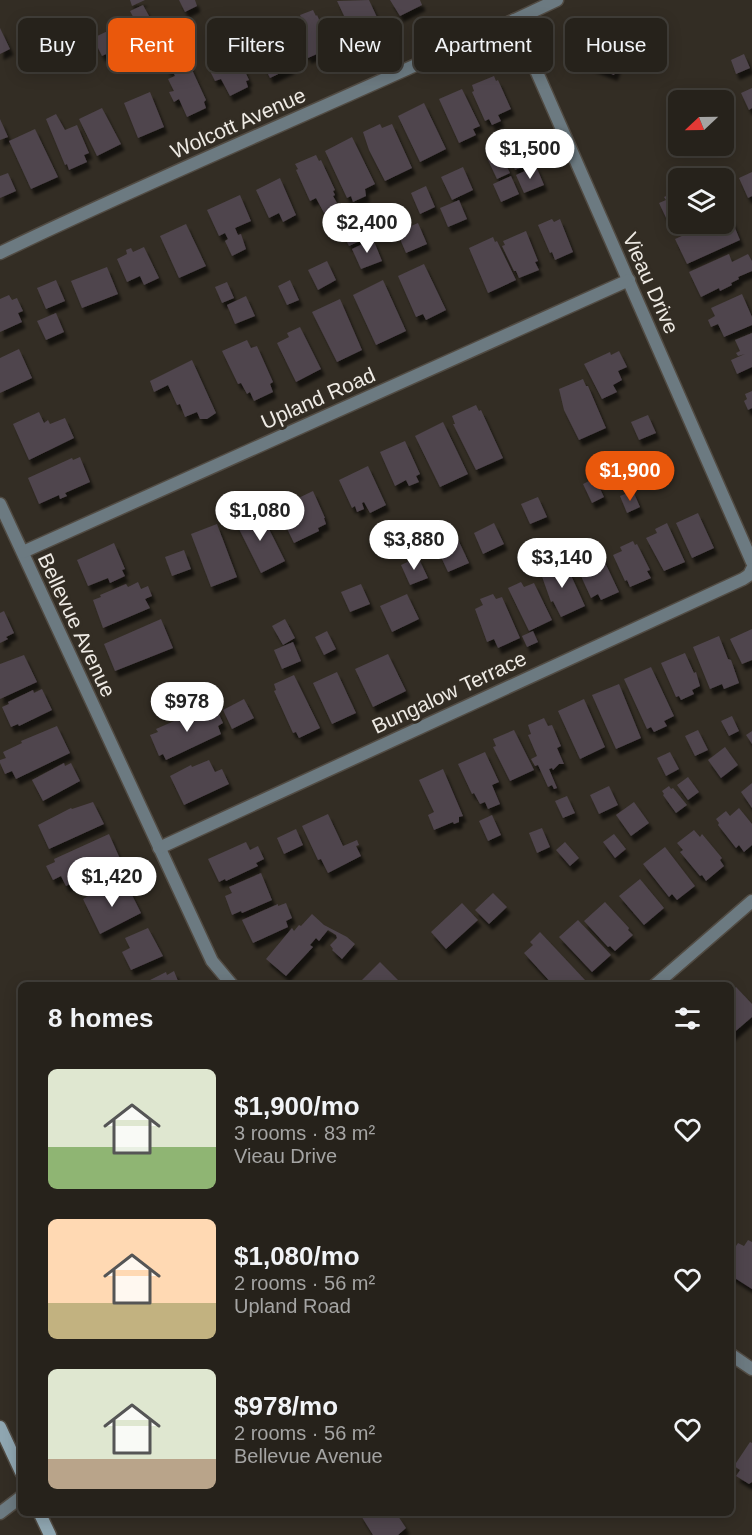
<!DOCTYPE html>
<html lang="en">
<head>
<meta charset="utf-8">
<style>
	:root { --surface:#26221b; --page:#2e2a24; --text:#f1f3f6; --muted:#a4a4a3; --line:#423f3a; --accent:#ea580c }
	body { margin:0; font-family:Helvetica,sans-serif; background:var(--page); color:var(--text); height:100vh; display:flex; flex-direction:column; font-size:22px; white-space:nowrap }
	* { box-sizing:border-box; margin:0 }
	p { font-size:20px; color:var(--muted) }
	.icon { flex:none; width:33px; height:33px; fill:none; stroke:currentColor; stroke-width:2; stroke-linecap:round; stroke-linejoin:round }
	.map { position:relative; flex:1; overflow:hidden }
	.details { position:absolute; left:18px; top:982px; width:716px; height:534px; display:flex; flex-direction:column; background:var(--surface); border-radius:9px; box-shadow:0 3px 15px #0003,0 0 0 2px var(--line) }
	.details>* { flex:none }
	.top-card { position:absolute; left:18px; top:18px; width:717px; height:54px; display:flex; gap:12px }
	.needle { width:39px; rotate:248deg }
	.tools { position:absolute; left:668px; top:90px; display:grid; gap:12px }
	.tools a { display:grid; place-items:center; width:66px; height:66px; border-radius:9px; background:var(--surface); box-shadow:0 3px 15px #0003,0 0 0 2px var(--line); font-size:30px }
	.price { position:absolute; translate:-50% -51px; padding:0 14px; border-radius:21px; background:#fff; color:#222; font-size:20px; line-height:39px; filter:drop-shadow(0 2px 3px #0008) }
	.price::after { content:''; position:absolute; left:50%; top:36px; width:18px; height:14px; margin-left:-9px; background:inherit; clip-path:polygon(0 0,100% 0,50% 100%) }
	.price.active { background:var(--accent); color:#fff }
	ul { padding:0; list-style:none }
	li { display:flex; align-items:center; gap:18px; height:150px; padding:0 30px }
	li span { display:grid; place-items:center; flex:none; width:168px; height:120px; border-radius:9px; color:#555 }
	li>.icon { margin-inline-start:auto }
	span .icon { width:72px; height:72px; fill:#fffc; stroke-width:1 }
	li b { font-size:26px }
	h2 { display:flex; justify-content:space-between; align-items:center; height:72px; padding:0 30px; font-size:26px }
	.tag { padding:0 21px; border-radius:9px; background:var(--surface); box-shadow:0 3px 15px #0003,0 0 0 2px var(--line); font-size:21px; line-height:54px }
	.tag.active { background:var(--accent); color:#fff }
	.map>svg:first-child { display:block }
</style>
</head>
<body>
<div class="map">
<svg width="752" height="1535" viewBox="0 0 752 1535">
	<defs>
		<filter id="shadow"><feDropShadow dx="3.5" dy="6" stdDeviation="1.5" flood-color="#0009"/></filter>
	</defs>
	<rect width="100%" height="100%" fill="#332d24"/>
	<!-- building -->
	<g fill="#4f454d" filter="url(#shadow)">
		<polygon points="130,0 145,0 132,6"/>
		<polygon points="179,0 195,0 197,6 185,12"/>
		<polygon points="369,0 381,26 355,39 337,1"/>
		<polygon points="390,0 420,0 422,5 400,16"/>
		<polygon points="143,5 154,25 141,32 130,11"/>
		<polygon points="313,10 316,16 317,15 329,42 326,43 328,49 308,58 306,53 303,54 292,27 303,22 300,15"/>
		<polygon points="606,19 631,29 614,75 588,65"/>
		<polygon points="0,28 10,49 0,54"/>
		<polygon points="114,28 123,46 102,56 93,38"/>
		<polygon points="220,29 227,43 231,41 249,80 246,81 248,87 230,96 221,79 215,81 211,73 214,71 208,57 215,54 207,36"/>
		<polygon points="272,30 275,36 279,34 291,61 289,62 291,68 270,78 254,46 264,41 261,35"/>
		<polygon points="175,54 181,65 188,61 206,100 204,102 206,108 187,117 179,99 174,102 169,92 174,91 168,79 175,76 172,69 168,71 163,60"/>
		<polygon points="744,54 750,68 736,74 731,60"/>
		<polygon points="494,76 496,81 498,80 511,109 498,115 501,121 492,125 489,119 485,121 472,92 474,91 472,85"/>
		<polygon points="752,88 752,108 749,110 741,93"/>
		<polygon points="462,89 480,126 473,129 476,135 459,143 439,99"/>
		<polygon points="150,92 164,127 138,138 124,103"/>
		<polygon points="424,103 446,149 420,162 398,116"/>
		<polygon points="102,108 121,144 97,156 79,119"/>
		<polygon points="56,114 65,130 77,125 89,153 84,155 87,162 69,170 67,164 65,165 46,119"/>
		<polygon points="0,119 8,137 0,140"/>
		<polygon points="380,124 382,128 392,124 412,168 385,181 369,150 363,132"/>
		<polygon points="35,129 58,177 31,189 9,141"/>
		<polygon points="352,137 375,184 365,189 366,196 353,202 351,196 347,198 325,151"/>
		<polygon points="528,148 534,162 515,170 509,156"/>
		<polygon points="316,155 319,161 321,160 335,190 333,191 335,195 333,196 337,203 333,208 324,213 316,198 310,201 296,170 298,169 295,164"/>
		<polygon points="501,155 510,173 497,179 488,160"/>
		<polygon points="536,166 544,185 524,193 516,175"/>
		<polygon points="463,167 473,190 452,200 441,177"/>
		<polygon points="752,172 752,196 748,198 739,178"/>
		<polygon points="8,173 16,191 0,198 0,176"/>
		<polygon points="511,176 519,194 501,202 493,184"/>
		<polygon points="280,178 296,215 283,222 279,213 269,218 256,190"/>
		<polygon points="426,186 435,207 420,214 411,193"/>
		<polygon points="678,191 678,220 669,224 659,203 666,200 664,197"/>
		<polygon points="240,195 251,221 235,228 238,235 241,234 246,249 232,256 225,241 228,239 225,233 219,236 207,210"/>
		<polygon points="459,200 467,219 448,227 440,208"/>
		<polygon points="391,203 400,223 384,230 375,209"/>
		<polygon points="730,216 740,240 687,264 675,239 709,224 723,224 723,219"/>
		<polygon points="552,219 554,222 560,219 573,252 555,260 552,252 550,253 538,225"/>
		<polygon points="353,222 362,240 349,246 340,228"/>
		<polygon points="418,223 427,244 406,253 397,232"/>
		<polygon points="186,224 206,266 179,278 160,236"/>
		<polygon points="526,231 538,261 535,262 539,270 519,278 516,271 514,271 502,246 505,245 503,241"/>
		<polygon points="493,237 495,242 497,241 516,280 488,293 469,248"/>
		<polygon points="373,239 382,261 361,269 352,249"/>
		<polygon points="144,247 159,278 144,285 140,276 127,282 117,259 127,254 126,250 131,248 133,252"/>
		<polygon points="729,254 732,262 748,254 752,261 752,271 738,277 739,279 731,283 732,285 720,291 719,288 701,297 689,272"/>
		<polygon points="327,261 336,280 318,290 308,270"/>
		<polygon points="424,264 446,310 426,320 423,314 416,317 398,276"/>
		<polygon points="107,267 118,294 82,308 71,281"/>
		<polygon points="56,280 65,301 46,309 37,288"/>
		<polygon points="290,280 299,300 287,305 278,286"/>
		<polygon points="383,280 406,331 376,345 353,295"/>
		<polygon points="227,282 234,298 222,303 215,287"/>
		<polygon points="742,294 752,317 752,325 724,337 718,324 711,327 708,320 715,316 711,308"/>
		<polygon points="9,295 12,300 17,298 23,311 18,313 22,322 0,332 0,299"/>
		<polygon points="246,296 255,316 235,324 227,305"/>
		<polygon points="340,299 362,350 337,362 312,312"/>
		<polygon points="56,313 64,332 46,340 37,321"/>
		<polygon points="300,327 321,369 296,382 277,343 289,337 287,333"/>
		<polygon points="752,333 752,367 737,374 731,360 745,354 738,356 736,353 740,351 735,340"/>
		<polygon points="247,340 251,348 257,346 273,382 270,384 273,392 254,401 250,392 247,394 241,383 238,384 222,351"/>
		<polygon points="19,349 32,378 0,393 0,358"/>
		<polygon points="619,351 627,367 618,371 622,380 613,385 617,392 602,399 584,364 610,352 611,355"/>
		<polygon points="192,360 216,413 207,419 200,419 197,412 185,417 180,404 177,405 168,385 154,392 150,381"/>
		<polygon points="583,379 586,386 588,386 606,428 579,440 564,410 559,389"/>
		<polygon points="752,391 752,408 748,410 744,401 747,399 745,394"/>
		<polygon points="476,405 479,411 481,410 503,458 476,470 453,424 455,424 452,416"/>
		<polygon points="39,412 44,423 48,420 50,424 65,418 74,438 29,460 13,424"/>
		<polygon points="648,415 656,433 639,440 631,422"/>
		<polygon points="443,422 468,474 440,487 415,436"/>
		<polygon points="405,441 420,474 416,476 419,482 409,486 406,480 395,486 380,452"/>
		<polygon points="80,457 90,482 65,493 67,496 60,499 59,495 39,504 28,478 72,458 73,460"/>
		<polygon points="368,466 386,505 370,513 364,502 362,503 364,509 357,512 355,506 352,508 339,480"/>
		<polygon points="595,478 604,497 592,503 583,484"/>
		<polygon points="313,491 325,518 324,518 326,524 318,528 319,531 294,543 278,510 287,506 286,504"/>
		<polygon points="633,491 640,507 627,513 620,496"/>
		<polygon points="538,497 547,517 530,524 521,504"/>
		<polygon points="260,511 285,561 261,573 236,523"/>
		<polygon points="698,513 714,548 692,558 676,523"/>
		<polygon points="494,523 504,544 483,554 474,533"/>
		<polygon points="667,523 685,562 664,571 646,538 657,533 655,529"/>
		<polygon points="217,524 237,577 211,587 191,534"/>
		<polygon points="456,535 469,563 448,572 435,544"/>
		<polygon points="633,541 635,545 637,544 650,570 647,571 651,578 630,587 627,580 625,581 613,555 622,551 620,547"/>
		<polygon points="114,543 125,569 122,570 125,576 110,583 108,578 88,586 77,560"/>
		<polygon points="184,550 191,569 172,576 165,557"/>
		<polygon points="600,552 619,592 601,600 598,594 591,598 575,563"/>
		<polygon points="418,557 428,578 410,585 401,565"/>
		<polygon points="564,560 585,606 561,617 553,601 551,602 540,571"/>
		<polygon points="138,582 141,589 148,586 152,596 145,599 150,608 103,628 93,600 101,597 100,595 126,584 128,587"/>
		<polygon points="521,582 524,587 534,583 552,620 529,631 508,588"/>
		<polygon points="361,584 370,604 350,612 341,592"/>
		<polygon points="407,594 419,619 392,632 380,606"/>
		<polygon points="493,594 496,599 502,597 520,638 498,648 494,639 487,642 475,609 483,605 480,599"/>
		<polygon points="4,611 14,633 6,637 8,639 0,643 0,613"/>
		<polygon points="161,619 173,648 115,671 104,644"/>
		<polygon points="285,619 295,638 283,645 272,626"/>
		<polygon points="752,629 752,660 742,664 730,639"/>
		<polygon points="327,631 336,649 324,655 315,637"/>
		<polygon points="533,631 538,642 527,647 522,636"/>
		<polygon points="719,636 728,659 731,660 739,683 724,689 722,684 710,689 693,647"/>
		<polygon points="293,642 301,661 282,669 274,650"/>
		<polygon points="685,653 694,673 696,672 700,686 692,690 694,694 681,700 679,696 676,697 661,663"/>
		<polygon points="388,654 406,691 373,707 355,669"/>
		<polygon points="24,655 37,682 0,699 0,664"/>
		<polygon points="651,667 674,716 664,721 667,726 654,732 651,727 647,729 624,679"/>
		<polygon points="337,672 356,713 332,724 313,683"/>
		<polygon points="294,675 320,728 299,738 296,732 293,733 274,691 276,690 274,684"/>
		<polygon points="619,684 641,738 616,749 592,695"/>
		<polygon points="42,689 52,710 19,726 18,724 11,727 2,707 9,704 8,702 33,690 34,693"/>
		<polygon points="244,699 254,718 232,729 223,710"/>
		<polygon points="584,699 605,747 580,759 558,711"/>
		<polygon points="208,706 211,713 217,710 223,723 218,726 221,734 166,760 163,754 159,756 150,735 158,732 156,729"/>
		<polygon points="732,716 739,731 729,736 721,721"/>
		<polygon points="544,718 548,726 552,725 561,746 557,748 564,764 559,764 553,770 552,768 549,769 557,788 554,789 552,785 548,787 538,765 535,766 531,759 537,756 528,735 531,734 528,725"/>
		<polygon points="57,726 70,753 16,779 12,771 5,774 0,763 0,760 6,758 3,752 22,743 21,741"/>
		<polygon points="514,730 534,770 510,781 493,747 496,746 493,739"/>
		<polygon points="698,730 708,750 695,756 685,736"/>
		<polygon points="752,731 752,744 746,735"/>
		<polygon points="725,747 738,765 721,778 708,760"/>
		<polygon points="485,752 499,782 492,785 500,804 488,809 485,802 480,804 474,793 472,794 458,764"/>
		<polygon points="670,752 679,769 666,776 657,758"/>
		<polygon points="209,760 215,772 222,769 229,784 184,805 170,776 191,765 192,767"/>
		<polygon points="64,763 65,766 71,763 80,781 43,801 32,780"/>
		<polygon points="443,769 463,816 459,817 459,822 454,824 453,822 434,830 428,815 434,812 419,780"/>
		<polygon points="688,777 699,792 688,800 677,785"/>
		<polygon points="752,783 752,808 741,792"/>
		<polygon points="609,786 618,805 599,814 590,795"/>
		<polygon points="669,786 671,789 673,788 687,805 676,813 663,795 664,794 662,791"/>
		<polygon points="567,796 575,813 563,818 555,801"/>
		<polygon points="93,802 104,824 49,849 38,825 71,808 72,809"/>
		<polygon points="634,802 649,823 631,836 616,815"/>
		<polygon points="739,808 752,824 752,845 744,852 739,845 736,848 718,825 719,823 716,819 726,811 730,816"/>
		<polygon points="328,814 343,846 357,840 359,845 356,846 361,856 328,873 321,859 318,860 302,826"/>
		<polygon points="492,815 501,835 488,841 479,821"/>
		<polygon points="542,828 550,847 537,853 529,833"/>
		<polygon points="296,829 303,845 284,854 277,838"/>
		<polygon points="694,830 700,837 702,834 722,858 720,860 724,866 706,881 702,875 700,876 680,852 683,850 677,843"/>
		<polygon points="109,834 121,861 66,886 61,876 53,880 46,866 55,862 54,859"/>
		<polygon points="614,834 626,849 615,858 603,842"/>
		<polygon points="246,842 250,850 258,846 264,859 256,863 258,866 226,881 225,879 219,882 208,859"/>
		<polygon points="565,842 579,858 570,866 556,850"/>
		<polygon points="665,847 695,886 677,900 672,894 669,897 643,864"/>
		<polygon points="261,873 272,900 242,913 241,911 232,915 225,896 232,893 229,887"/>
		<polygon points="640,879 664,908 644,925 619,896"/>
		<polygon points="126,883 141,913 100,934 83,899 101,889 104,894"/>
		<polygon points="493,893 507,907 489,924 475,910"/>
		<polygon points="605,902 629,928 628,930 633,935 615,951 610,946 608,947 584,921"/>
		<polygon points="286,903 292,918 286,921 288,927 253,943 242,920 278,904 278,906"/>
		<polygon points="462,903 478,920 446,949 431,932"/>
		<polygon points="312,914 324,925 347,937 355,944 342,959 332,950 333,949 330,945 337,938 336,935 328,930 319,941 316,938 310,945 313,947 286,976 266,959 292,928 294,931 299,925 301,926"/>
		<polygon points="578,920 611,955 592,972 559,937"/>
		<polygon points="148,928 163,956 131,970 122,952 130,948 125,938"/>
		<polygon points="540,932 585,980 579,986 554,986 524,953 533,945 530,942"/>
		<polygon points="380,962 400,982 402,980 407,986 356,986"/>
		<polygon points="174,971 180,986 138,986 166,972 167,975"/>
		<polygon points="736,987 752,1004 752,1017 730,1036 730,992"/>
		<polygon points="748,1240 752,1242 752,1289 730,1275 730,1255 738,1243 744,1246"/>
		<polygon points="750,1442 752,1443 752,1482 749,1484 736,1476 740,1470 734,1466"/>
		<polygon points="360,1514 391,1514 393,1518 398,1516 406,1528 398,1535 373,1535"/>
	</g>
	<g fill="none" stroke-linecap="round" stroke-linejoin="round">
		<!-- minor casing -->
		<g stroke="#514b43" stroke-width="15">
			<g id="minor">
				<polyline points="514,20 752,562"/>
				<path d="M0 253C184 164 373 88 557 0"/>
				<polyline points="0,504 212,961 233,986"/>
				<polyline points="23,552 629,280"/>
				<polyline points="159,848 743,579 749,575 752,569"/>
			</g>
		</g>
		<!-- tertiary casing -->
		<g stroke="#514b43" stroke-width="15">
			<g id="tertiary">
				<polyline points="654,986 752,901"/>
				<polyline points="730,1354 752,1369"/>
				<polyline points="0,1513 21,1497"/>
			</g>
		</g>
		<!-- secondary casing -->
		<g stroke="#514b43" stroke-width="15">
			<g id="secondary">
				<polyline points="0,1427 21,1472"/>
				<polyline points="40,1514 50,1535"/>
			</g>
		</g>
		<!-- minor -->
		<use href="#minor" stroke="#6c7a81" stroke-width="12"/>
		<!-- tertiary -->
		<use href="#tertiary" stroke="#6c7a81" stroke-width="12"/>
		<!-- secondary -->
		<use href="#secondary" stroke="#8fa6b1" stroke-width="12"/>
	</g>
	<g text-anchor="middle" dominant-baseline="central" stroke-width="6" stroke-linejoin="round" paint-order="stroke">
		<!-- street labels -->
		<g font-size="21" fill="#eeeae4" stroke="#332d24">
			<text transform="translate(238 123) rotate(-24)">Wolcott Avenue</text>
			<text transform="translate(651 283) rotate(66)">Vieau Drive</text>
			<text transform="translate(318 398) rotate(-24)">Upland Road</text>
			<text transform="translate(77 625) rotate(65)">Bellevue Avenue</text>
			<text transform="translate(449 692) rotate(-25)">Bungalow Terrace</text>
		</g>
	</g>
</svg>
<div class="tools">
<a><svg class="needle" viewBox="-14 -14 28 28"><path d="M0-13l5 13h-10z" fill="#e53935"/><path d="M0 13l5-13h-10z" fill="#a4a4a3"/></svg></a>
<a><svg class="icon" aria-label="layers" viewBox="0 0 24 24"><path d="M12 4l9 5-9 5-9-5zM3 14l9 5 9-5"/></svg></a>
</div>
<b class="price" style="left:530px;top:180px">$1,500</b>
<b class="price" style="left:367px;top:254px">$2,400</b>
<b class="price active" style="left:630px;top:502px">$1,900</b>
<b class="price" style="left:260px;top:542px">$1,080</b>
<b class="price" style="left:414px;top:571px">$3,880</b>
<b class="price" style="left:562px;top:589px">$3,140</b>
<b class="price" style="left:187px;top:733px">$978</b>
<b class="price" style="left:112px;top:908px">$1,420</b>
<div class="top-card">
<a class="tag">Buy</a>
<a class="tag active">Rent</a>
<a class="tag">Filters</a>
<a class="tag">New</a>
<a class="tag">Apartment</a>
<a class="tag">House</a>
</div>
<section class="details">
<h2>8 homes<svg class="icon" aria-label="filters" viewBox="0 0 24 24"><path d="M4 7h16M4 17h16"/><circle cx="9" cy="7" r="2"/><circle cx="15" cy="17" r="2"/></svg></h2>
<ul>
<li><span style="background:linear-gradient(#dfe7d0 65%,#8fb573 0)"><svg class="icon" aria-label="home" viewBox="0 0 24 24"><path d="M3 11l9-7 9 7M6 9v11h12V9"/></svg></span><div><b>$1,900/mo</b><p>3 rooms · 83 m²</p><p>Vieau Drive</p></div><svg class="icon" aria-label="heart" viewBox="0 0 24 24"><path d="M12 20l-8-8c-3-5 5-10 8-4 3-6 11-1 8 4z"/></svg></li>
<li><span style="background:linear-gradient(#ffd9b3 70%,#c2b280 0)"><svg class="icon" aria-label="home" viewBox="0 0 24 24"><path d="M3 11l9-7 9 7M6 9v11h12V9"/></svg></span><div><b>$1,080/mo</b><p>2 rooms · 56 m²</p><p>Upland Road</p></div><svg class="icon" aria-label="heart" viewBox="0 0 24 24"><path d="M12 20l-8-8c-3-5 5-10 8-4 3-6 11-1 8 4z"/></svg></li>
<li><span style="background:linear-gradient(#dfe7d0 75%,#b9a48a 0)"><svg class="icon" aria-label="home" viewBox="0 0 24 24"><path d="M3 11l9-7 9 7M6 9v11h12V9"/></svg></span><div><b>$978/mo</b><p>2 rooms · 56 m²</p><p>Bellevue Avenue</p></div><svg class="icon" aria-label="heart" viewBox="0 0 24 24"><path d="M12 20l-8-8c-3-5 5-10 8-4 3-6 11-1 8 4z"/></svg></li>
</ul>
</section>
</div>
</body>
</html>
